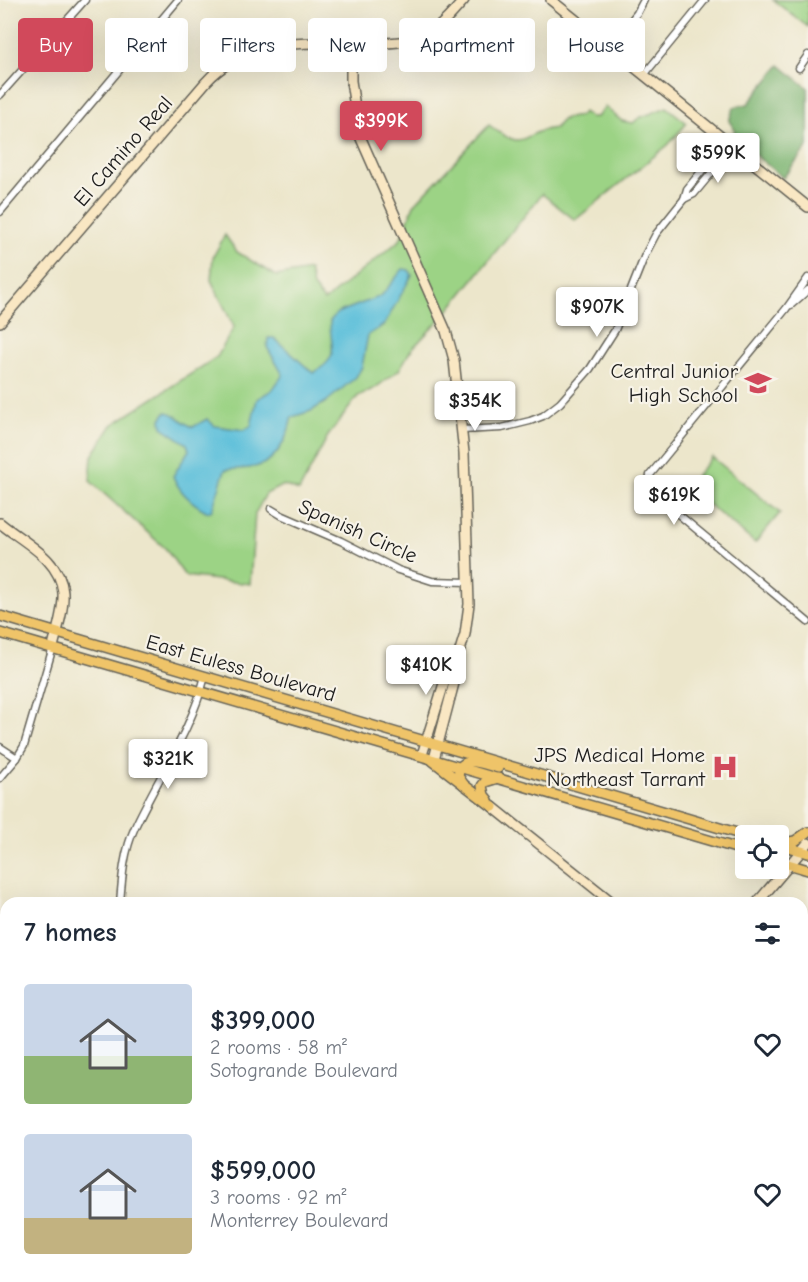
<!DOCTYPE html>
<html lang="en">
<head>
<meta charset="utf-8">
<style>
	:root { --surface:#fff; --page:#f6f6f7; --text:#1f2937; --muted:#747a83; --accent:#d1495b }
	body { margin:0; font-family:"Comic Neue",sans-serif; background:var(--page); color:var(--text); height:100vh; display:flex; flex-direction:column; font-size:22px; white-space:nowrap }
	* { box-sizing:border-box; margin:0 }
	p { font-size:20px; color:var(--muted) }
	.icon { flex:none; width:33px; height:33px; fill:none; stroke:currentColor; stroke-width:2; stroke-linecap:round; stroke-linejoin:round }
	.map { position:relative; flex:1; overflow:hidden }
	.details { position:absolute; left:0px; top:897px; width:808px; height:386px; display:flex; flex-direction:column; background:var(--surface); border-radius:18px 18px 0 0; box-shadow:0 6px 24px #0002 }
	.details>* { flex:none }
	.hud { position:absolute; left:18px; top:18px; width:772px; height:54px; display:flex; gap:12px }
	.tools { position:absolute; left:735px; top:825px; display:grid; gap:12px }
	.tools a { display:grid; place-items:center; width:54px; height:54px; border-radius:6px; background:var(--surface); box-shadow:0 6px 24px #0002; font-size:30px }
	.price { position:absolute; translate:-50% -51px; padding:0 14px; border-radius:6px; background:#fff; color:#222; font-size:20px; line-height:39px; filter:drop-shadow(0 2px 3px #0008) }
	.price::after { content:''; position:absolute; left:50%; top:36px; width:18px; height:14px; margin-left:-9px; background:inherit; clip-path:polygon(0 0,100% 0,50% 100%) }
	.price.active { background:var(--accent); color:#fff }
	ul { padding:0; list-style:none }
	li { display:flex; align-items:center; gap:18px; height:150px; padding:0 24px }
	li span { display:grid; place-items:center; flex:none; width:168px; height:120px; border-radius:6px; color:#555 }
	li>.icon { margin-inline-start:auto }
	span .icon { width:72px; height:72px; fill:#fffc; stroke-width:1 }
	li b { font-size:26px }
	h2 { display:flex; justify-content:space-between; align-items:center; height:72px; padding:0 24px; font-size:26px }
	.tag { padding:0 21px; border-radius:6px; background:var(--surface); box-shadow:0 6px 24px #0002; font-size:21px; line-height:54px }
	.tag.active { background:var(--accent); color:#fff }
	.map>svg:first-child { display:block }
</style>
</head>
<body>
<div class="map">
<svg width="808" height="1282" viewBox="0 0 808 1282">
	<rect width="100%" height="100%" fill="#f7f3e8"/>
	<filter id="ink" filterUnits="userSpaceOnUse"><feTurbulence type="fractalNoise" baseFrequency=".0167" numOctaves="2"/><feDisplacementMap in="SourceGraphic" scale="12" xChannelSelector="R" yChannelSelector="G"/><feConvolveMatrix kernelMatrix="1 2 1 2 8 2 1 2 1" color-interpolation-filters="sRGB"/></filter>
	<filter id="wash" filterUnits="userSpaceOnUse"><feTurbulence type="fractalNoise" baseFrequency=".008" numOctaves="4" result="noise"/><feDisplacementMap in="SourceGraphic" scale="24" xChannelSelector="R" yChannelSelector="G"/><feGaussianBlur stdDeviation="1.35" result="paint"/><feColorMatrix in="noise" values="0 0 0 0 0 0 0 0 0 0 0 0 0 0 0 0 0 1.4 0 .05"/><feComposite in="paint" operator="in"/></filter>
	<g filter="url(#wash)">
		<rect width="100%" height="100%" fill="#ece6cb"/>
		<!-- green -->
		<g fill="#9cd385" stroke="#5c7850" stroke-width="1.5">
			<polygon points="773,0 808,0 808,27"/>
			<path d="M605 107 622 121 633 123 639 118 667 107 687 123 668 145 575 220 542 194 447 312 411 350 399 370 375 388 358 396 328 436 299 491 283 485 266 494 255 514 250 584 185 576 166 549 90 481 92 456 112 425 217 357 234 327 211 280 213 257 225 235 237 252 276 276 309 270 313 287 324 301 400 240 414 205 489 125C527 155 520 131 555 128L563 119 580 116 583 112 590 117H597Z"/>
			<polygon points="712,457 780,513 755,543 687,487"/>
		</g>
		<!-- forest -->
		<polygon fill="#7db572" stroke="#4c6847" stroke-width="1.5" points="780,65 808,88 808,146 783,178 732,136 735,130 729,121 734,107 748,104"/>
		<!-- water -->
		<path fill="#5cbfda" stroke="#3c6e7b" stroke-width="1.5" d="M403 269 409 270 412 275 384 325 368 335 362 367 356 377 326 402 311 411 292 417C287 440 276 465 249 468 241 469 234 469 225 470L212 510 208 512C193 504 179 492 173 476L189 450 187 444 162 427 161 419 166 412C176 412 183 424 193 427L207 419 215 426 244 430 251 426 257 399 272 390 283 375 267 347 268 338H274L313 373C342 356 330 349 330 321L337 313 381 296Z"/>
	</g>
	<g filter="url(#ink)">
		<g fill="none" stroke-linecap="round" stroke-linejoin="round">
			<!-- street casing -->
			<g stroke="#656359" stroke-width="9">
				<g id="street">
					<polyline points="610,47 637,13 644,0"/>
					<polyline points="799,68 808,55"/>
					<polyline points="644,75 705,0"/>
					<polyline points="0,95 85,0"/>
					<polyline points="684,199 687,189 726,141"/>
					<polyline points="0,212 178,0"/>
					<polyline points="808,278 786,309 650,475 648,486 654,494 808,622"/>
					<polyline points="791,305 808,290"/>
					<polyline points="461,430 502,428 530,421 543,416 560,403 590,369 615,330 645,255 656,234 684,199 694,194 733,147"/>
					<polyline points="271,509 281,515 341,541 398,570 432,581 469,582"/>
					<polyline points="0,747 17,758"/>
					<polyline points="0,778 17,758 24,746 53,647"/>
					<path d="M120 903C122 877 124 851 135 827 158 777 192 730 205 676"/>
					<polyline points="0,1203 6,1206"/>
					<polyline points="91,1276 97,1282"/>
					<polyline points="799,1282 808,1271"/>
				</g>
			</g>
			<!-- secondary casing -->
			<g stroke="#656359" stroke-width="12">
				<g id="secondary">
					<polyline points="551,0 808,207"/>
					<polyline points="351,43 351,81 359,134 446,331 454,360 464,453 469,604 465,634 455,667 454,683 434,759"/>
					<path d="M0 322 206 82C259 24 340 51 408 41 439 31 444 23 464 0"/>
					<path d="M0 523C23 542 61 559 63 593 64 610 57 630 53 647"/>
					<polyline points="422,755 445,680 455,667"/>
					<polyline points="493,807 613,903"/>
					<polyline points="757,903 808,843"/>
					<polyline points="802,1055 808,1059"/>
					<polyline points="429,1282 436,1276"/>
				</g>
			</g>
			<!-- primary casing -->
			<g stroke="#656359" stroke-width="12">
				<g id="primary">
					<polyline points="0,616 747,836"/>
					<polyline points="0,633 746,851"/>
					<polyline points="433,761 493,807"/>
					<path d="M464 785 458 776C460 753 483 764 498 768"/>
					<polyline points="488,800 484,795 482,786 485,782 498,778"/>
					<polyline points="778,844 795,841 808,832"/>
					<polyline points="781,845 808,853"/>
					<polyline points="778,861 808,870"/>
				</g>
			</g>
			<!-- street -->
			<use href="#street" stroke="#fff" stroke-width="6"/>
			<!-- secondary -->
			<use href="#secondary" stroke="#f9e7c3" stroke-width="9"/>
			<!-- primary -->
			<use href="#primary" stroke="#efc469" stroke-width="9"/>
		</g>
	</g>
	<!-- icons -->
	<defs>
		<g id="school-bare" transform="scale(2.07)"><path d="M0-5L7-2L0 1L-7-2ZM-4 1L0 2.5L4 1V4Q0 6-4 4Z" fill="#d1495b" stroke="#f7f3e8" stroke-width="2.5" paint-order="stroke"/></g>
		<g id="hospital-bare" transform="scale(2.07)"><path d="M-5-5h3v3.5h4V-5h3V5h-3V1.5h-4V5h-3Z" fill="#d1495b" stroke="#f7f3e8" stroke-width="2.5" paint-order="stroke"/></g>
	</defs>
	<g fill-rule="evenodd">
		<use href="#school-bare" x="758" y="383"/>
		<use href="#hospital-bare" x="725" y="767"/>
	</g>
	<g text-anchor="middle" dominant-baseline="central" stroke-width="4.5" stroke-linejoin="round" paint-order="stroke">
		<!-- street labels -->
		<g font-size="21" fill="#1c1c1c" stroke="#f7f3e8">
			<text transform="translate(123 151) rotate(-49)">El Camino Real</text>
			<text transform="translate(358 531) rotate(24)">Spanish Circle</text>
			<text transform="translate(241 668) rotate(16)">East Euless Boulevard</text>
		</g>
		<!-- poi labels -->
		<g font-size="21" fill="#1c1c1c" stroke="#f7f3e8" text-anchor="end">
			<text x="738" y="371">Central Junior<tspan x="738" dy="24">High School</tspan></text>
			<text x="705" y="755">JPS Medical Home<tspan x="705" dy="24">Northeast Tarrant</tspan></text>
		</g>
	</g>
</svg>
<div class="tools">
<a><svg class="icon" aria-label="locate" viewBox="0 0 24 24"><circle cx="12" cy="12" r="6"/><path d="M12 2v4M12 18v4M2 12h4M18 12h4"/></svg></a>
</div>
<b class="price active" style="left:381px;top:152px">$399K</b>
<b class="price" style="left:718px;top:184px">$599K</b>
<b class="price" style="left:597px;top:338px">$907K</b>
<b class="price" style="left:475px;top:432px">$354K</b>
<b class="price" style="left:674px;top:526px">$619K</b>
<b class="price" style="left:426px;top:696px">$410K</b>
<b class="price" style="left:168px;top:790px">$321K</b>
<div class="hud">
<a class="tag active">Buy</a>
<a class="tag">Rent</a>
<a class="tag">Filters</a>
<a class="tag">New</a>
<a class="tag">Apartment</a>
<a class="tag">House</a>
</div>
<section class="details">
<h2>7 homes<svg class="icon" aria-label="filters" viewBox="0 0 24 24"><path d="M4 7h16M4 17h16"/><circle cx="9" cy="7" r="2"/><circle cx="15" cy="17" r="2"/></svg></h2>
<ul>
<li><span style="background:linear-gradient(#c9d6e8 60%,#8fb573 0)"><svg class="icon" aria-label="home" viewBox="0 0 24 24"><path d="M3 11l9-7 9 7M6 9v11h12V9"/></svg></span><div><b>$399,000</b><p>2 rooms · 58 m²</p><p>Sotogrande Boulevard</p></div><svg class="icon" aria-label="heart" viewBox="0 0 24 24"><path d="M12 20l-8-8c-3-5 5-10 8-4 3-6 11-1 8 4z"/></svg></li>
<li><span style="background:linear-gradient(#c9d6e8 70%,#c2b280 0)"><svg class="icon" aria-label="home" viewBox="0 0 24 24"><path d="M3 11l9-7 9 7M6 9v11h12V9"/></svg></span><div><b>$599,000</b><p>3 rooms · 92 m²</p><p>Monterrey Boulevard</p></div><svg class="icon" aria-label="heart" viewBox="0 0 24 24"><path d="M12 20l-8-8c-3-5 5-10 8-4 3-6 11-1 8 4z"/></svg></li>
</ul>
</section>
</div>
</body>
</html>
